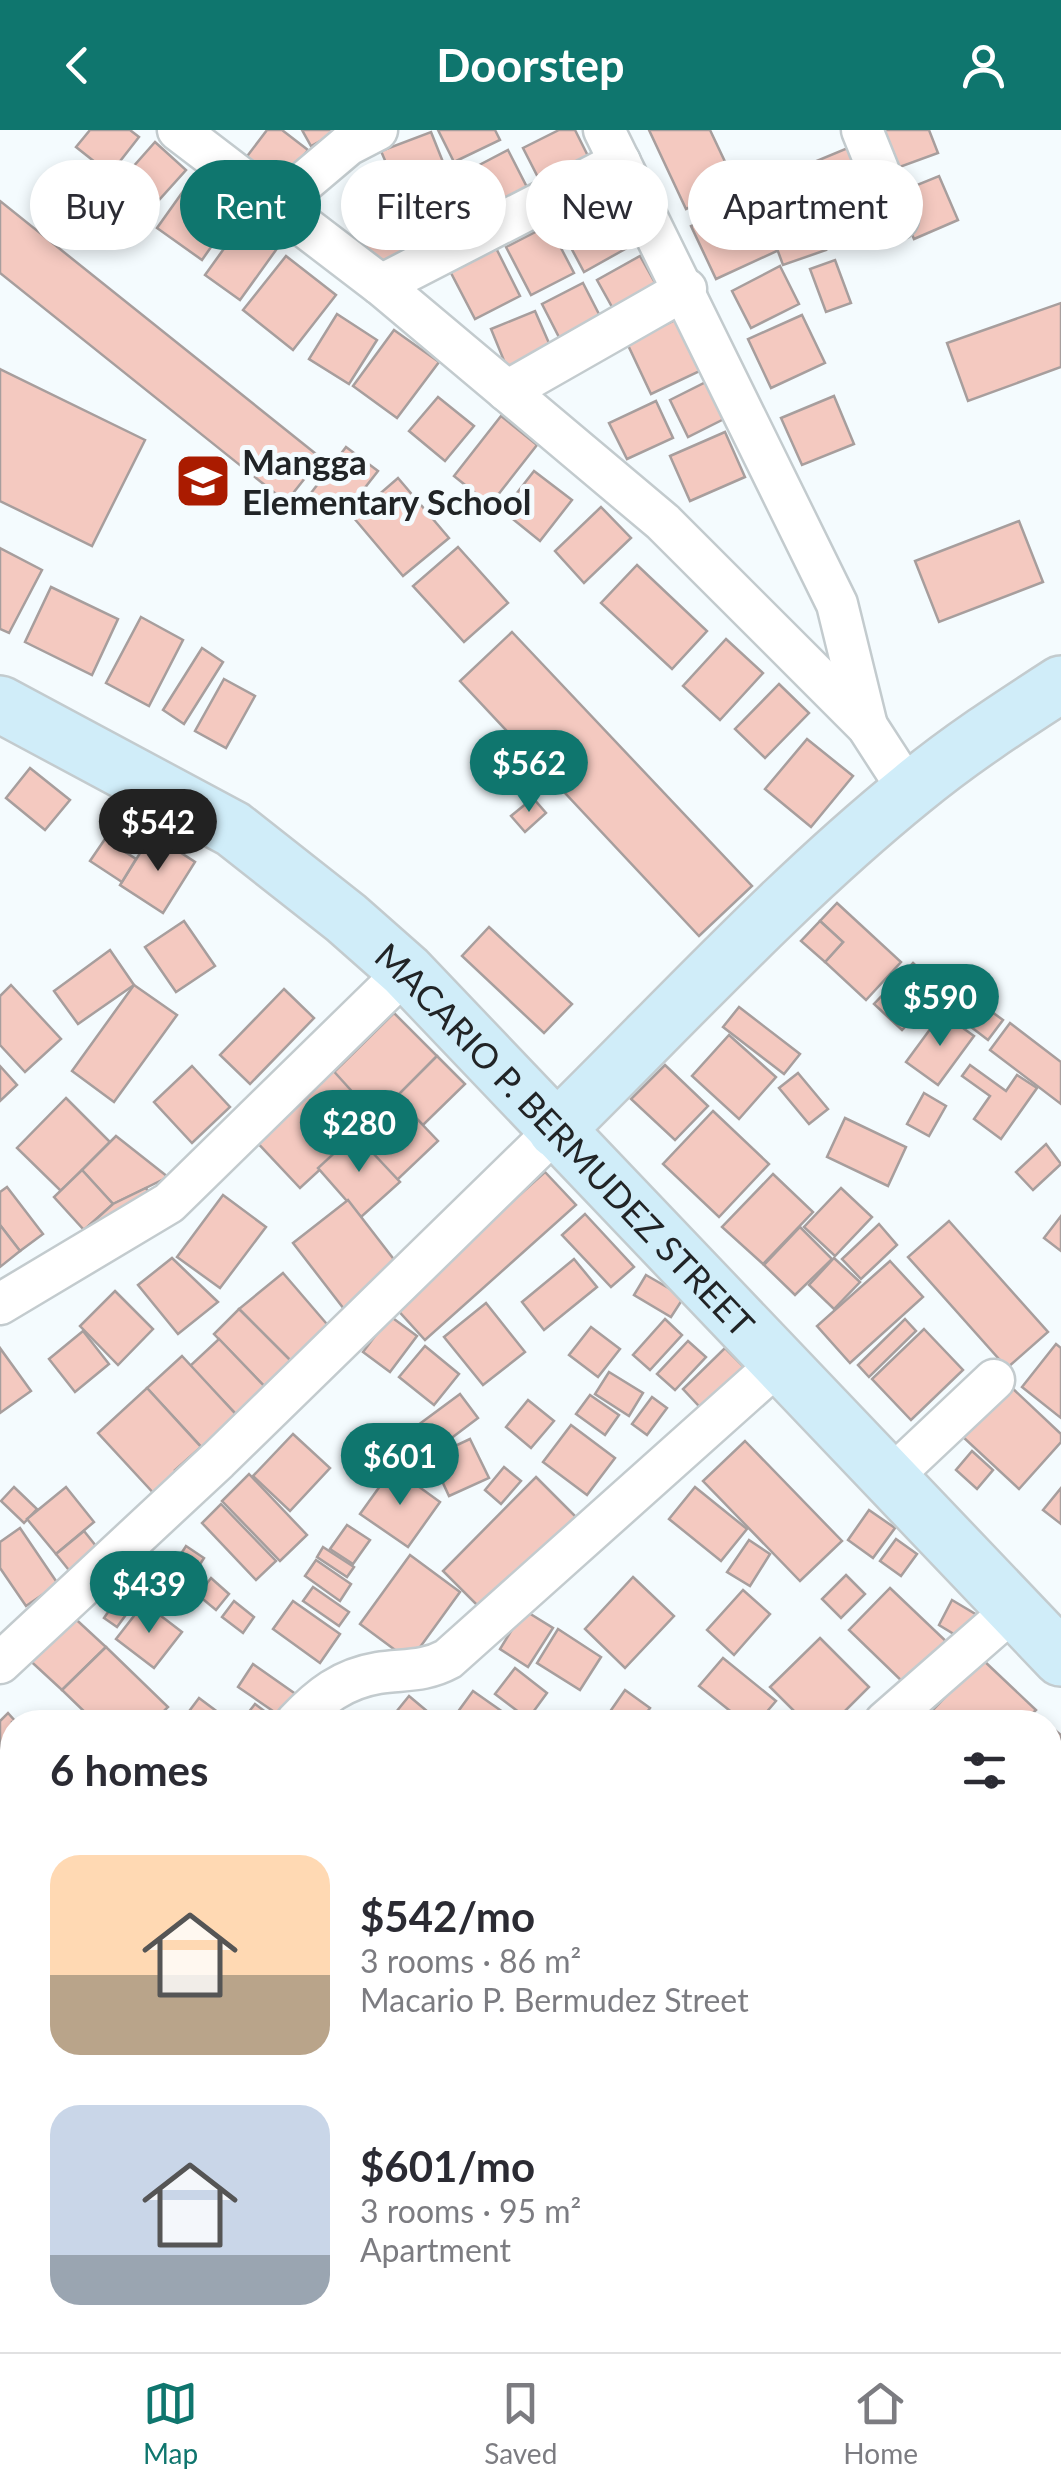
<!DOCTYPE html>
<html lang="en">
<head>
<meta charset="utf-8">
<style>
	:root { --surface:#fff; --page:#f7f7f7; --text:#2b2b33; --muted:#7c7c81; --line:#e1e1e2; --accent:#0f766e }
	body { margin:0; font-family:Lato,sans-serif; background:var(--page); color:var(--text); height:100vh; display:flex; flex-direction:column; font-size:38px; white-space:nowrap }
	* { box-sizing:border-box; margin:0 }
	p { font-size:32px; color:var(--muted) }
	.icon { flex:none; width:55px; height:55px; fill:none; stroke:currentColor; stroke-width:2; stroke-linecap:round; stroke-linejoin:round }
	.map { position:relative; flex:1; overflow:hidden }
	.panel { position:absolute; left:0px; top:1580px; width:1062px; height:642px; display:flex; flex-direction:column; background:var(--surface); border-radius:40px 40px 0 0; box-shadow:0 5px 15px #0003 }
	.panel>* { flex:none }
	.guide { position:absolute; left:30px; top:30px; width:1002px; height:90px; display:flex; gap:20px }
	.price { position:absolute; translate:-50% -85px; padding:0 22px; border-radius:35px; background:var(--accent); color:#fff; font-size:32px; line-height:65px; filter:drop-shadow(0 2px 5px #0008) }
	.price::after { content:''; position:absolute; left:50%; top:60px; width:30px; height:22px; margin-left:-15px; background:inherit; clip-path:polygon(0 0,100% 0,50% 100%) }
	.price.selected { background:#222; color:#fff }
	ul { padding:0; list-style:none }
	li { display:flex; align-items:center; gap:30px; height:250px; padding:0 50px }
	li span { display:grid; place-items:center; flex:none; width:280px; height:200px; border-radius:30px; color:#555 }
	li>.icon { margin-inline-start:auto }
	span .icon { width:120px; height:120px; fill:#fffc; stroke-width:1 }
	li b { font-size:42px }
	h2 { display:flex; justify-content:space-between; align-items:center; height:120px; padding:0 50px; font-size:42px }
	.tag { padding:0 35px; border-radius:45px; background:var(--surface); box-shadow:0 5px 15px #0003; font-size:35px; line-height:90px }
	.tag.selected { background:var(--accent); color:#fff }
	header { display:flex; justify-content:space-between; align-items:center; height:130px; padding:0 50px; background:var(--accent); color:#fff; font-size:45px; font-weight:700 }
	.dock { display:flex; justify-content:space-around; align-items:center; height:140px; border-top:2px solid var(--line); background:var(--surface); font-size:28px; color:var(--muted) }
	.dock a { display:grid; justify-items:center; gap:5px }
	.dock .selected { color:var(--accent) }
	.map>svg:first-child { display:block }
</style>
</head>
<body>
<header><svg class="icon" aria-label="back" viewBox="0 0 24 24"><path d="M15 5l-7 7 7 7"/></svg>Doorstep<svg class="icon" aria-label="person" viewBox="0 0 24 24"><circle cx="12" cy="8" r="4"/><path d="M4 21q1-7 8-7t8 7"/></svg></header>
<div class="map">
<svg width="1061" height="2222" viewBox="0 0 1061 2222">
	<rect width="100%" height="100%" fill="#f4fbfe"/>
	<!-- building -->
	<g fill="#f4c9c0" stroke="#a79e9d" stroke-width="2.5">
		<polygon points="90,0 130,0 139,7 110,44 76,17"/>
		<polygon points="267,0 282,0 308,20 280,56 245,29"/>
		<polygon points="302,0 341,0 311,16"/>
		<polygon points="438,0 495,0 500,10 454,32"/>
		<polygon points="559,0 575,0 592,34 544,59 523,18"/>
		<polygon points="649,0 710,0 736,55 686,79"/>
		<polygon points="870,0 929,0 938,23 886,42"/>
		<polygon points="431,2 447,42 398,61 381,21"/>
		<polygon points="155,12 186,40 141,90 110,63"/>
		<polygon points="862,12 878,48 811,76 795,40"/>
		<polygon points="508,20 531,65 488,87 464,43"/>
		<polygon points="939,46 958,90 914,109 895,64"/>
		<polygon points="456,51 478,94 434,115 413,72"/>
		<polygon points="189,53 234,84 202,130 157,98"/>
		<polygon points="598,63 627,118 584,142 554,86"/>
		<polygon points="751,68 777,121 716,149 691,96"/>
		<polygon points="0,71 321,328 286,372 0,143"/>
		<polygon points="389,83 421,109 394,141 363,115"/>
		<polygon points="246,88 281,113 240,170 205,145"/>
		<polygon points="815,90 826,120 783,135 772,105"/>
		<polygon points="549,95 574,143 531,165 506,117"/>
		<polygon points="496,118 520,166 475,189 450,141"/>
		<polygon points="286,126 336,165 293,220 243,180"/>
		<polygon points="640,126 659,160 616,184 597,150"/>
		<polygon points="835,130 851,173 826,182 810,139"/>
		<polygon points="780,136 799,174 751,198 732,161"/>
		<polygon points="583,153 603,192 562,213 542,174"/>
		<polygon points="1061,173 1061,237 968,271 947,213"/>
		<polygon points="535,181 552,220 507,238 491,199"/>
		<polygon points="337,184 377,210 349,254 309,229"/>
		<polygon points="802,185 825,233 771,258 748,209"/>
		<polygon points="677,189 702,240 651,264 627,213"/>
		<polygon points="394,200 439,232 397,288 353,256"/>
		<polygon points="0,239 145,310 92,416 0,371"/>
		<polygon points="708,251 726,288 688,307 670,270"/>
		<polygon points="834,266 854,314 802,335 781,288"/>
		<polygon points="438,267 474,296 445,331 409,301"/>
		<polygon points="656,271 673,308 627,329 609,293"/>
		<polygon points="501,286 537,315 490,375 454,346"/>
		<polygon points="725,302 745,347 690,371 670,326"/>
		<polygon points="346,317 378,341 342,387 311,363"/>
		<polygon points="534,341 572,370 540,411 503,381"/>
		<polygon points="398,348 449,408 403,446 353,387"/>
		<polygon points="601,377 631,408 584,453 555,421"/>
		<polygon points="1019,391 1043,452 939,492 915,431"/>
		<polygon points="458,417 508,473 464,512 413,456"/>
		<polygon points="0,418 42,440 9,503 0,499"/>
		<polygon points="637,435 707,501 672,539 601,473"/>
		<polygon points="51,457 118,489 92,545 25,512"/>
		<polygon points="141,487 183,510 149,576 106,553"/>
		<polygon points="512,502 752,756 699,806 460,551"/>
		<polygon points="726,509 763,543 720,590 683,556"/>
		<polygon points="202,518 223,532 184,594 163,580"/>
		<polygon points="224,549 255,566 226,618 195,601"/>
		<polygon points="779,554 809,583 765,628 735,599"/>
		<polygon points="807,609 853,646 811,697 765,659"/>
		<polygon points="30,638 70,670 45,700 6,668"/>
		<polygon points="533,668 546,683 525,702 511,686"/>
		<polygon points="152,704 195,732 163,783 120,755"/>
		<polygon points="105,709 136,729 122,752 90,731"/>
		<polygon points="837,773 901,832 866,870 825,832 843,812 820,791"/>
		<polygon points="184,791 215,836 176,862 145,817"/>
		<polygon points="820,791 843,812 825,832 801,811"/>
		<polygon points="489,797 572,874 544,903 462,826"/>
		<polygon points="110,820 134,855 78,894 54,861"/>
		<polygon points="913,833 941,860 902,900 874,874"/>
		<polygon points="11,855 61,909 25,942 0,915 0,866"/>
		<polygon points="134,855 177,885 114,972 72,941"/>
		<polygon points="284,859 314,888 250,954 220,925"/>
		<polygon points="973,868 1003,890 988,910 958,887"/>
		<polygon points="739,877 800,924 784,944 723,897"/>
		<polygon points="394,883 437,926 376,988 332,944"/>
		<polygon points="942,883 974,906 938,955 906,932"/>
		<polygon points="1010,893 1061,932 1061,974 990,920"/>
		<polygon points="729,905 776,947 739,989 692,946"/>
		<polygon points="437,926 465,954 423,995 396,967"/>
		<polygon points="665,935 708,976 675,1010 631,969"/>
		<polygon points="970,935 1006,961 1017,945 1037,958 1001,1009 974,989 990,966 962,946"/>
		<polygon points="0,936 17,955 0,971"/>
		<polygon points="192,936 230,977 192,1013 154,972"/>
		<polygon points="329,936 376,988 300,1058 253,1008"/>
		<polygon points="798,943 828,979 809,994 779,958"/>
		<polygon points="924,963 946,976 929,1006 907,994"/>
		<polygon points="396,967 438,1011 397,1050 355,1004"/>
		<polygon points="66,968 110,1012 61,1061 17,1018"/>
		<polygon points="713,981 769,1034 719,1087 663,1034"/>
		<polygon points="845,988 906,1017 888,1056 827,1027"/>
		<polygon points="355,1004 400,1052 361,1087 318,1038"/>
		<polygon points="116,1006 168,1047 113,1074 82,1040"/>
		<polygon points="1046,1014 1061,1034 1033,1060 1016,1042"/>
		<polygon points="82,1040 113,1074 84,1100 54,1067"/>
		<polygon points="545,1042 576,1075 425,1210 395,1177"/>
		<polygon points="773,1044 813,1082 763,1134 722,1097"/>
		<polygon points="7,1057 43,1104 20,1121 0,1095 0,1062"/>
		<polygon points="146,1058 157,1076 93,1109 84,1100 113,1074"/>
		<polygon points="841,1058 872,1087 835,1126 804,1097"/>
		<polygon points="223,1065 266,1097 220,1158 177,1127"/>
		<polygon points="348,1070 399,1136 344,1179 293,1113"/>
		<polygon points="585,1084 634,1137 611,1157 562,1105"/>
		<polygon points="1061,1086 1061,1121 1044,1108"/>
		<polygon points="949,1091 1048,1202 1007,1238 908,1127"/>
		<polygon points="879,1094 897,1115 861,1149 842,1129"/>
		<polygon points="0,1095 20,1121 0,1137"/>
		<polygon points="800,1097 832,1129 795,1165 764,1135"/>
		<polygon points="172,1128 218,1172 178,1204 138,1155"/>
		<polygon points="834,1128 860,1152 834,1179 809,1155"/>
		<polygon points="574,1129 597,1157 544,1200 522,1172"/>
		<polygon points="890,1131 923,1167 850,1233 817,1196"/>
		<polygon points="283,1143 332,1200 293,1233 239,1179"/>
		<polygon points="646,1145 684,1167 671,1187 634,1165"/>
		<polygon points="115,1161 153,1199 118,1235 80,1196"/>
		<polygon points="486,1173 525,1222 483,1255 444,1207"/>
		<polygon points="239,1179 298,1238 267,1259 214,1204"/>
		<polygon points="390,1186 417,1206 390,1242 363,1222"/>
		<polygon points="665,1189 682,1205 650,1240 633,1225"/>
		<polygon points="905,1189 916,1201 869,1247 858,1235"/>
		<polygon points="591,1197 620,1219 598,1247 569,1225"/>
		<polygon points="924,1199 963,1240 911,1290 872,1249"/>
		<polygon points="83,1201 109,1234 75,1262 49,1229"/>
		<polygon points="219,1209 267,1259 237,1285 190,1236"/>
		<polygon points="688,1211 706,1227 675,1260 657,1244"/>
		<polygon points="1056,1214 1061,1218 1061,1288 1022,1257"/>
		<polygon points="425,1216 459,1244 434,1275 399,1247"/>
		<polygon points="0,1218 31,1261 0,1283"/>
		<polygon points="725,1218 754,1247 711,1289 683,1259"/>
		<polygon points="182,1226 242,1291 207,1323 147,1258"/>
		<polygon points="609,1242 643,1263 629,1286 595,1264"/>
		<polygon points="1010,1256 1061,1304 1061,1312 1019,1359 963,1307"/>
		<polygon points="147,1258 201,1317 175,1340 181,1347 158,1368 98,1303"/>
		<polygon points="460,1264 478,1288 429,1325 410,1301"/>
		<polygon points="590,1265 619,1285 605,1305 576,1284"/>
		<polygon points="652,1267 667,1278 647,1305 632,1294"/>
		<polygon points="528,1270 554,1291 531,1318 506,1297"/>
		<polygon points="571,1295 615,1328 587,1365 543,1332"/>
		<polygon points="293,1304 330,1338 290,1381 253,1346"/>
		<polygon points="470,1309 489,1348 449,1366 431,1327"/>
		<polygon points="745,1311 842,1411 800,1451 703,1351"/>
		<polygon points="972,1321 993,1340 977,1359 956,1340"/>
		<polygon points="504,1337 521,1351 501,1374 485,1360"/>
		<polygon points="393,1338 440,1372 408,1417 360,1384"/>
		<polygon points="249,1344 307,1405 280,1431 222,1371"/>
		<polygon points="536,1347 579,1390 486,1484 443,1441"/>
		<polygon points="14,1357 37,1379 24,1393 1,1371"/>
		<polygon points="66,1357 94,1392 56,1424 27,1389"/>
		<polygon points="695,1357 747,1399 721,1431 669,1389"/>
		<polygon points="1061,1358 1061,1394 1043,1380"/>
		<polygon points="221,1374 276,1431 256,1450 202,1393"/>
		<polygon points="869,1380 895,1398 873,1428 848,1410"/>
		<polygon points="347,1395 370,1410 353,1434 330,1419"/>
		<polygon points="20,1398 58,1454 26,1476 0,1438 0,1412"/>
		<polygon points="84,1401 104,1426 76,1449 56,1424"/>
		<polygon points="896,1409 917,1424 901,1446 880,1431"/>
		<polygon points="749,1410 770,1424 750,1456 727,1442"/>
		<polygon points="186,1416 204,1428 188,1453 170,1441"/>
		<polygon points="323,1417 354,1437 347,1447 317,1427"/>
		<polygon points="410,1425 460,1462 410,1531 360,1494"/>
		<polygon points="316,1430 351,1454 340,1471 305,1446"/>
		<polygon points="846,1445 865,1464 841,1488 822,1469"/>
		<polygon points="633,1447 674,1486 625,1538 585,1499"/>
		<polygon points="211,1448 229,1464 216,1480 198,1465"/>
		<polygon points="313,1457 349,1482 339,1496 303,1471"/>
		<polygon points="890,1458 950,1515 909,1558 849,1500"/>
		<polygon points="743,1460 770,1484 734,1525 707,1500"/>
		<polygon points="122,1462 136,1471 117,1497 104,1488"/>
		<polygon points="952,1470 977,1485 962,1509 939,1495"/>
		<polygon points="234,1471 254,1487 243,1503 222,1487"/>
		<polygon points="293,1471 340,1504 320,1533 273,1499"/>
		<polygon points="144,1473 182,1502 154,1538 116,1509"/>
		<polygon points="524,1480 553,1498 528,1537 500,1519"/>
		<polygon points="68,1482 106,1517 62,1560 24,1525"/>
		<polygon points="558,1499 601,1527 580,1560 537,1533"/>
		<polygon points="820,1508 869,1557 834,1592 805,1592 770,1557"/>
		<polygon points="106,1517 168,1577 153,1592 95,1592 62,1560"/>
		<polygon points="723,1528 776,1571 758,1592 744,1592 699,1556"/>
		<polygon points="982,1529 1036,1580 1024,1592 944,1592 932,1581"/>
		<polygon points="253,1534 307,1572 289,1592 238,1557"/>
		<polygon points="515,1538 547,1563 528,1589 495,1564"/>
		<polygon points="625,1560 650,1578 640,1592 616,1592 607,1586"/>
		<polygon points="473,1561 510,1587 506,1592 470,1592 457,1583"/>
		<polygon points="409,1566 428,1582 420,1592 388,1592"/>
		<polygon points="199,1568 223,1586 218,1592 181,1592"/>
		<polygon points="255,1574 279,1592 241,1592"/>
		<polygon points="8,1583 16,1592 12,1592 12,1652 0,1638 0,1591"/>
		<polygon points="1050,1596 1061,1605 1061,1680 1053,1690"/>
		<polygon points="1,1701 12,1709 12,1727 3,1741"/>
		<polygon points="1061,1710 1061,1829 1050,1840 1050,1721"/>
		<polygon points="0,1749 12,1758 12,1793 0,1784"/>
		<polygon points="1061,1838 1061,1939 1050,1949 1050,1850"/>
		<polygon points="0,1870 12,1879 12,1907 0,1925"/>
		<polygon points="1061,2019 1061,2127 1050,2137 1050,2030"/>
		<polygon points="7,2113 12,2118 12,2177 0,2167 0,2121"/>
		<polygon points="36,2210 85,2210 75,2222 44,2222 33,2213"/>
		<polygon points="278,2210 308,2210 310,2212 303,2222 271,2222"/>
		<polygon points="330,2210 379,2210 370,2222 345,2222"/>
		<polygon points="571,2210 602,2210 593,2222 573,2222 566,2217"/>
		<polygon points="612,2210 647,2210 659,2222 600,2222"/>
		<polygon points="655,2210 699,2210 688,2222 668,2222"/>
		<polygon points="786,2210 859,2210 870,2222 775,2222"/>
		<polygon points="890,2210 975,2210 963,2222 902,2222"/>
	</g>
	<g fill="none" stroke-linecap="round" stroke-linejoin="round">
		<!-- street casing -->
		<g stroke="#c3cbce" stroke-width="45">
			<g id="street">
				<polyline points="178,0 381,155 663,392 867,596 909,661"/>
				<polyline points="604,0 837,474 867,596"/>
				<polyline points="862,0 898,89"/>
				<polyline points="277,75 348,15 377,0"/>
				<polyline points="381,155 620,32"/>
				<polyline points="507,261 686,159"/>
				<polyline points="0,1174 169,1073 406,841"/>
				<polyline points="889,1349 994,1250"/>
				<polyline points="0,1533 218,1330 556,1000"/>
				<path d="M296 1592C320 1567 342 1549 378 1543 404 1539 424 1542 448 1529L779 1233"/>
				<polyline points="885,1592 1013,1480"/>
				<polyline points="0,1839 12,1842"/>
			</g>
		</g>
		<!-- secondary casing -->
		<g stroke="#c3cbce" stroke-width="60">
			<g id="secondary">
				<path id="s1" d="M0 574 233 699 346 788 406 841 1061 1528"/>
				<path d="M556 1000C673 885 785 762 912 659 959 620 1010 587 1061 554"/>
			</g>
		</g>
		<!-- street -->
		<use href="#street" stroke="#fff" stroke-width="40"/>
		<!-- secondary -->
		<use href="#secondary" stroke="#d0edf9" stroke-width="55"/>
	</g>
	<!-- icons -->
	<defs>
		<g id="school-square" transform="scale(2.875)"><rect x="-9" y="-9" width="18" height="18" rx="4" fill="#aa1b00" stroke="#f4fbfe"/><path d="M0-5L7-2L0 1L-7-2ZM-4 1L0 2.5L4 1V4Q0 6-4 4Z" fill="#fff"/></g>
	</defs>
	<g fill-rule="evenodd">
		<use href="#school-square" x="203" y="351"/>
	</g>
	<g text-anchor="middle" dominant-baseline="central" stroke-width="10" stroke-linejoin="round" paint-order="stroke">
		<!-- poi labels -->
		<g font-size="35" font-weight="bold" fill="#212426" stroke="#f4fbfe" text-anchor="start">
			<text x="242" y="331">Mangga<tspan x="242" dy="40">Elementary School</tspan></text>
		</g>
		<!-- street labels -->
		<g font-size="35" fill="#212426" stroke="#f4fbfe">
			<text stroke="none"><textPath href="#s1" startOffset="720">MACARIO P. BERMUDEZ STREET</textPath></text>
		</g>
	</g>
</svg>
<b class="price" style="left:529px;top:685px">$562</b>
<b class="price selected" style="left:158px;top:744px">$542</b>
<b class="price" style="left:940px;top:919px">$590</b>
<b class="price" style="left:359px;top:1045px">$280</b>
<b class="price" style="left:400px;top:1378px">$601</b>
<b class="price" style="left:149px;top:1506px">$439</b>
<div class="guide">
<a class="tag">Buy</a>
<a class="tag selected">Rent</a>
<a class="tag">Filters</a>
<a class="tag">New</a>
<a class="tag">Apartment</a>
</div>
<section class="panel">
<h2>6 homes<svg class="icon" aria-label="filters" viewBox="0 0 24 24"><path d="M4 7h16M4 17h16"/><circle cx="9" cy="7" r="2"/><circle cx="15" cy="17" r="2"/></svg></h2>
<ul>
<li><span style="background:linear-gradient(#ffd9b3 60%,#b9a48a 0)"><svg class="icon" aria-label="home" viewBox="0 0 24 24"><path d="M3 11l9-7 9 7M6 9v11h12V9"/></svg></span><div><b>$542/mo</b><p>3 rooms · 86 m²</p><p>Macario P. Bermudez Street</p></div></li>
<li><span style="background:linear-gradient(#c9d6e8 75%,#9aa5b1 0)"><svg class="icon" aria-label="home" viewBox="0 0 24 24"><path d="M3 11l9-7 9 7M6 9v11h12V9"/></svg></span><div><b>$601/mo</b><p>3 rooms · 95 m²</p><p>Apartment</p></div></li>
</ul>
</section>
</div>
<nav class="dock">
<a class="selected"><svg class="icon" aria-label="map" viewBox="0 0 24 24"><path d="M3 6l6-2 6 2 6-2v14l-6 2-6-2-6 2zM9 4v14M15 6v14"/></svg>Map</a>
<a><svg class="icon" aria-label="saved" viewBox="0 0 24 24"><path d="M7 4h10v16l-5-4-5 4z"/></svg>Saved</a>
<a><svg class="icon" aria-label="home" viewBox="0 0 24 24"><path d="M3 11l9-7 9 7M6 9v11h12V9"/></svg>Home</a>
</nav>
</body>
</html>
